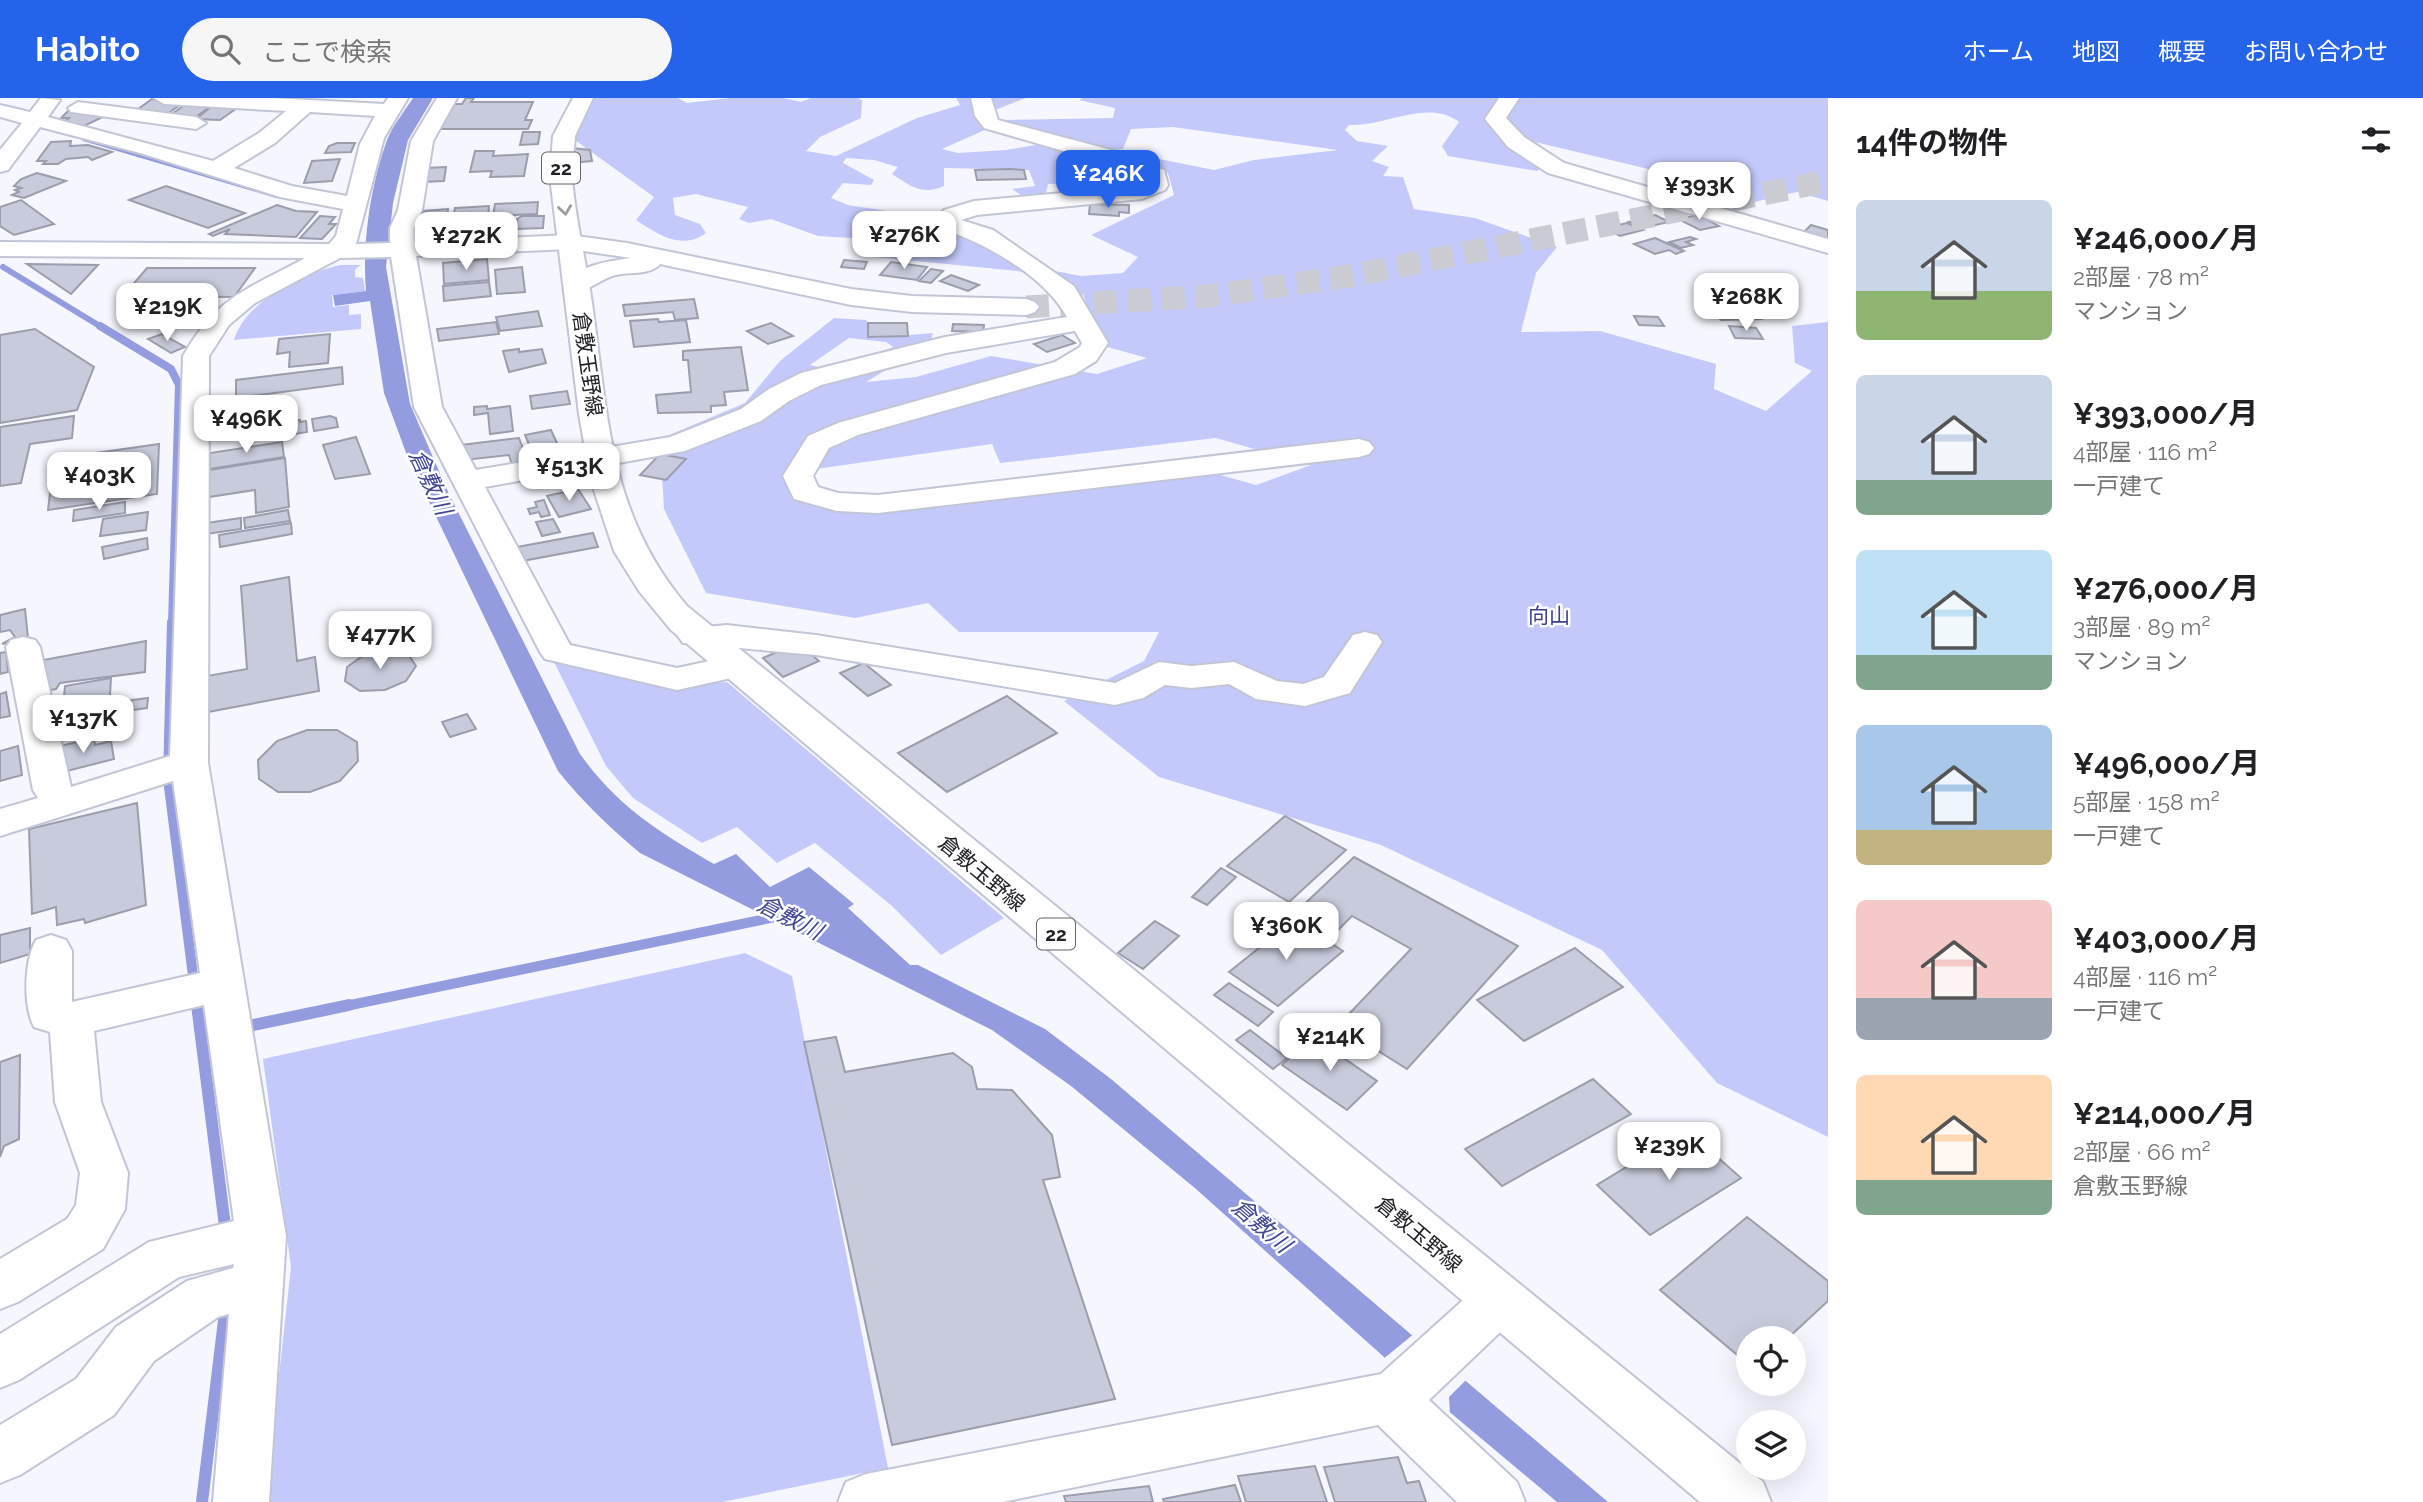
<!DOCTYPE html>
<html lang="ja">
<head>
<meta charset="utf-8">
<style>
	:root { --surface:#fff; --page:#f6f6f6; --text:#202124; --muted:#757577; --accent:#2563eb }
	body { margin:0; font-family:Raleway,"Noto Sans JP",sans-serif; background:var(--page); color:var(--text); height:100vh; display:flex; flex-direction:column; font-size:26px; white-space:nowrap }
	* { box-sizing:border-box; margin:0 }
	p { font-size:23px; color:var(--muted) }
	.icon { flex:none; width:38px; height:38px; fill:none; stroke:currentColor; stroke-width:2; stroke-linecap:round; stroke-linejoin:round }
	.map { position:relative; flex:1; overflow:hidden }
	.panel { display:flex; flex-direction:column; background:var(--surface); width:595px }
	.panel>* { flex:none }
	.buttons { position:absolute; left:1736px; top:1228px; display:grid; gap:14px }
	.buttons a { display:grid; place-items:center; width:70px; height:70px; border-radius:50%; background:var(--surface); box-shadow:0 7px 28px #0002; font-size:35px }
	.price { position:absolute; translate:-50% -60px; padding:0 16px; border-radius:14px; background:#fff; color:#222; font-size:23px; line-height:46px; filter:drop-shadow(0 2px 4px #0008) }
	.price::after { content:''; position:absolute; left:50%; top:42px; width:21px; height:16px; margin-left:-10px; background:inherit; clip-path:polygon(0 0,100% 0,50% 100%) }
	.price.on { background:var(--accent); color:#fff }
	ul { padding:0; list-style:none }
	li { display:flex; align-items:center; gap:21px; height:175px; padding:0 28px }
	li span { display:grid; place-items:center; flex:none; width:196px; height:140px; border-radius:10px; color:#555 }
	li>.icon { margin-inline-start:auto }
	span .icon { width:84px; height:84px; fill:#fffc; stroke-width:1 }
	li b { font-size:30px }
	h2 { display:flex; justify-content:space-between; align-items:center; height:84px; padding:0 28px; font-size:30px }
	header { display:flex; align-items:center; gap:42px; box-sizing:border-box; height:98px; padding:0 35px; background:var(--accent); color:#fff }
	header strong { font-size:33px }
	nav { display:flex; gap:38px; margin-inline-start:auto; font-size:24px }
	.search { width:490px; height:63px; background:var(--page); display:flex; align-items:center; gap:18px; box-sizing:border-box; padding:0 24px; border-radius:38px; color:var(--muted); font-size:26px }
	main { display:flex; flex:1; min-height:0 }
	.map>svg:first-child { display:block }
</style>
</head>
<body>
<header>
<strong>Habito</strong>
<div class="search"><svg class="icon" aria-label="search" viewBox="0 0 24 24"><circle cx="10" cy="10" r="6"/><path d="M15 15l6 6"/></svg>ここで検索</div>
<nav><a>ホーム</a><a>地図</a><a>概要</a><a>お問い合わせ</a></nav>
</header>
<main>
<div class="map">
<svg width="1828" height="1404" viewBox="0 0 1828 1404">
	<rect width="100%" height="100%" fill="#f6f7fe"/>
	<!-- green -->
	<g fill="#c3cafb" fill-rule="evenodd">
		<path d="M589 0H678L687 5 730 0H783L801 4 811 0H858L862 2 861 20 820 39 806 53 836 58 917 20 960 7 956 0H1026L995 12 997 22 1113 20 1115 10 1079 2 1082 0H1828V103L1797 94 1725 111 1658 95 1665 75 1535 44 1490 28 1525 62 1543 69 1537 73 1448 58 1442 48 1459 24C1428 0 1384 29 1349 27L1345 32 1357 43 1388 48 1372 63 1389 69 1383 78 1403 79 1414 111 1475 120 1557 149 1536 175 1521 234 1600 233 1716 266 1714 291 1766 313 1812 273 1795 265 1792 228 1828 224V1039L1717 985 1602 852 1381 747 1159 679 1064 603 1144 563 1159 534H959L928 505 855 520 706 495 664 411 660 341 745 305 780 263 834 220 866 222 875 240 933 235 930 245 866 284 916 279 991 258 1097 276 1147 260 1100 247 1083 196 1027 174 864 158 868 141 818 138 771 121 749 125 739 121 748 109 696 96 673 100 675 117 700 126 706 135C682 153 657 136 636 122L654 99 565 35ZM1173 29 1338 52 1254 62 1214 72 1124 54 1105 55 1133 61 1168 75 1174 97 1091 137 1138 159 1123 175 1081 178 1013 165 986 145 928 131 920 118 848 107 831 100 843 85 871 87 874 82 843 65 846 60 874 62 898 69 892 76C910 88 923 98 944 88V70L1029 72 1035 88 1012 91 1027 101 1045 99 1048 86C1061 86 1074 84 1087 85 1112 87 1127 98 1150 82L1048 45 1006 52 958 55 942 51 987 31 1026 30 1112 52 1123 51 1131 31ZM849 240 886 244 893 249 832 272 810 267ZM1216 340 1311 367 1256 387 1203 372 894 410 822 393 813 382 816 371 992 346 1000 365Z"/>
		<path d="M340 167H361L355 171V179L363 180 365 193 332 197 333 209 349 207V217L361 216V231L234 242C245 203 303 176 340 167Z"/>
		<polygon points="550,556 685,587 727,584 1004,820 941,857 892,808 815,745 777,765 737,729 702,745 633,700 606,668"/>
		<polygon points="745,855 792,878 888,1370 722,1404 265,1404 291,1169 263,961"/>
	</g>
	<!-- water -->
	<path fill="#939cde" d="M413 0H433L408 42 393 105 386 169 410 306 448 394 580 656C618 709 659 734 714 766L736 756 770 789 809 769 854 806 848 810 910 867H918L1045 931 1111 981 1608 1404H1557L1384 1259 1196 1091 1071 988 992 932 640 755C610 730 583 704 558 673L408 360 384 295 370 203 335 208 333 197 366 193C362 146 370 89 387 42 393 27 404 14 413 0Z"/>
	<!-- pier -->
	<polygon fill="#f6f7fe" points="1415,1235 1467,1281 1449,1299 1450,1317 1382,1262"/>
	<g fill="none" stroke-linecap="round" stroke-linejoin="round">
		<!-- stream-far3 -->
		<g stroke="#939cde" stroke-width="6">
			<polyline points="84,40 277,97"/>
			<polyline points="3,169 103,230"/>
		</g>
		<!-- stream-far2 -->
		<polyline stroke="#939cde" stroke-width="8" points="100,228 171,271 179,287 172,526"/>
		<!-- stream-far1 -->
		<g stroke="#939cde" stroke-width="10">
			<polyline points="172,524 168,681 197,909"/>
			<polyline points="341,909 780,818"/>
		</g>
		<!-- stream -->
		<g stroke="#939cde" stroke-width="12">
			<polyline points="197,907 226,1136"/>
			<polyline points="239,930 349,907"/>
			<polyline points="202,1404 226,1206"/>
		</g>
	</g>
	<!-- building -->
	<g fill="#c8cbdb" stroke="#9b9dad" stroke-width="2">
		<polygon points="466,0 474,0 471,4 533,4 525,22 532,22 528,31 439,31 454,6 462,6"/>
		<polygon points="152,1 177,3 180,7 167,16 134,14"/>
		<polygon points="186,6 198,7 208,10 193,21 169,18"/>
		<polygon points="212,8 237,10 220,22 196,21"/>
		<polygon points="71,10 109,16 84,28 63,25 69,20 61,20"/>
		<polygon points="523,34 540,34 538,46 520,47"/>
		<polygon points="71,43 70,48 88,47 112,54 92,62 88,59 66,61 58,66 43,66 46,63 37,63 51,44"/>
		<polygon points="337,45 355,45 351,54 325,55 329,48"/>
		<polygon points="572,50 590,52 592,63 571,65"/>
		<polygon points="475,53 494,53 493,58 528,56 524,78 490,79 492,73 470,74"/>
		<polygon points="340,61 332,83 304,85 312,63"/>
		<polygon points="446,69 444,83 422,84 425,70"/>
		<polygon points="1010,71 1024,72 1026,81 977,82 975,72"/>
		<polygon points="37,75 66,83 24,100 12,97 19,94 15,92 21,90 14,88 21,81"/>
		<polygon points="166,88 245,115 208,130 129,102"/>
		<polygon points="21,102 54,126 14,137 0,128 0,109"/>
		<polygon points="538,104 537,116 493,118 495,106"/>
		<polygon points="1090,106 1129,107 1129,115 1119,114 1119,118 1089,116"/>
		<polygon points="277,107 296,113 317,114 296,139 225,136 230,131 213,138 209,136"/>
		<polygon points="489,108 488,119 453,121 455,110"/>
		<polygon points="448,111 447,121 422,123 423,113"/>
		<polygon points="1655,117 1669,124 1642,130 1629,124"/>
		<polygon points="1698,117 1719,128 1700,132 1678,121"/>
		<polygon points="320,118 335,119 329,126 336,126 322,141 300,140"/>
		<polygon points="522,118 544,118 543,130 516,131 517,121"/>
		<polygon points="1627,125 1643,132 1620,138 1605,130"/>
		<polygon points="1811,127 1828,132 1828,143 1803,135"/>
		<polygon points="1690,139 1696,141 1686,144 1693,147 1681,150 1669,144"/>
		<polygon points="1655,140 1684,153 1676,156 1669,152 1655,156 1634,146"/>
		<polygon points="487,161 489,182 444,186 443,165"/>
		<polygon points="844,162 867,164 864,171 841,169"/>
		<polygon points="891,164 927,169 917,182 880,177"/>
		<polygon points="27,166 98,167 71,196"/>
		<polygon points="522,169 525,194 497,196 495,172"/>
		<polygon points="147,170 255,170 234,199 123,198"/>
		<polygon points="931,171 943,173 931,185 919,183"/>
		<polygon points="951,177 979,187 968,193 940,183"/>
		<polygon points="489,184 491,198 444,203 443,188"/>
		<polygon points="694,201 698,220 675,222 673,214 625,218 623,207"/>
		<polygon points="1750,210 1761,221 1721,222 1710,211"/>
		<polygon points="538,213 542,228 500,233 496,219"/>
		<polygon points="1634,218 1658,219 1664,228 1639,227"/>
		<polygon points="658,221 659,224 686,222 690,244 634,249 630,223"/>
		<polygon points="496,224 499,236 439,243 437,231"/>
		<polygon points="771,225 793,238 768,246 747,233"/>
		<polygon points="868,225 907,225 908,238 868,239"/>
		<polygon points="953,226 984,227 983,234 952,233"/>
		<polygon points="1729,228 1756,230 1763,241 1735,240"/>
		<polygon points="35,231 94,269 77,312 0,325 0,237"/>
		<polygon points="162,236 185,249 171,255 148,241"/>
		<polygon points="330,236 328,265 289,269 290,254 277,256 279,241"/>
		<polygon points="1062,237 1075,245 1047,254 1034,246"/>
		<polygon points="741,249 748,292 724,294 726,307 711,308 711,314 658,315 656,297 691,294 688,262 683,262 683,253"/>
		<polygon points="519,251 519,254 542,251 546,265 509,274 503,253"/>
		<polygon points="342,269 343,286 236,300 236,282"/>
		<polygon points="567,293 570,306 532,311 530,298"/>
		<polygon points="487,308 487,311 510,308 513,333 490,336 488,315 474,317 474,309"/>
		<polygon points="74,318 72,340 30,346 21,385 0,388 0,329"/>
		<polygon points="330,318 336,320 338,329 314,333 312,321"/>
		<polygon points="300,322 300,324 306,323 307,334 282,338 280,325"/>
		<polygon points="551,332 563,358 536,363 525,337"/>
		<polygon points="356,339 370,376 335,381 323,347"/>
		<polygon points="519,340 528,364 512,367 509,357 464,362 460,347"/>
		<polygon points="282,344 284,359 210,371 210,355"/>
		<polygon points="159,346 157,396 48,412 54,361"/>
		<polygon points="660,356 686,361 666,382 640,377"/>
		<polygon points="285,360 289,409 256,415 255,392 209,399 209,372"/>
		<polygon points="578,391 591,411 559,419 547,398"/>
		<polygon points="544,402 550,417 541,419 539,414 530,416 528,411 537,409 535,404"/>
		<polygon points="125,404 125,415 73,423 74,412"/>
		<polygon points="288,412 290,423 245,430 244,420"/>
		<polygon points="148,414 146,432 100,438 103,421"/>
		<polygon points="241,420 241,431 206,436 206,425"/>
		<polygon points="553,421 560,434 542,438 536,424"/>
		<polygon points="291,425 292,436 220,449 219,437"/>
		<polygon points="593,435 598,449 522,463 517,449"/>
		<polygon points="147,440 148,451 104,461 102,449"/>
		<polygon points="289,479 297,563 315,559 319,593 208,614 207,578 247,571 241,488"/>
		<polygon points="25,511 28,540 2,546 15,539 10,532 0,534 0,517"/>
		<polygon points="146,543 145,574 60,585 56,591 40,594 43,562"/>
		<polygon points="798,545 819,563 783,579 763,560"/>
		<polygon points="387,551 408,556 416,568 406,583 385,592 360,593 345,583 347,569 364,557"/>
		<polygon points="6,554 8,574 0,576 0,555"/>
		<polygon points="864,565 891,587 868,598 840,575"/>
		<polygon points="111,580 109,614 62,622 65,588"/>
		<polygon points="6,594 10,618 0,620 0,596"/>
		<polygon points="1007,598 1057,635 947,694 898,655"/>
		<polygon points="148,600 147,610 117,614 118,604"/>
		<polygon points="467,616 476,631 450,639 442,624"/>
		<polygon points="307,632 337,632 357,644 358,663 340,683 310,694 278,694 259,681 258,662 277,643"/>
		<polygon points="94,640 95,647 111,643 114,661 59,675 56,649"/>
		<polygon points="18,648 22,677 0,683 0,653"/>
		<polygon points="137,705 146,807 85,825 84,821 57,827 56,809 32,816 29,731"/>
		<polygon points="1285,718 1346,752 1289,804 1227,768"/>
		<polygon points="1354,759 1518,848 1407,971 1372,949 1380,940 1346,919 1411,851 1352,818 1333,837 1295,815"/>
		<polygon points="1221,770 1236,779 1207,807 1192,799"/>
		<polygon points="1295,821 1343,853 1278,908 1229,874"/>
		<polygon points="1155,823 1179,838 1143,871 1118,855"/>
		<polygon points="30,830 30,856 0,865 0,837"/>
		<polygon points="1575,850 1623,889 1524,943 1477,902"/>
		<polygon points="1229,885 1273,914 1258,928 1214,897"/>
		<polygon points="1250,932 1287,960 1273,971 1236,942"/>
		<polygon points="836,939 845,974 953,955 972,969 977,991 1012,992 1052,1037 1060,1079 1043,1082 1115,1301 892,1347 804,944"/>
		<polygon points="1313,939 1377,983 1347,1012 1282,967"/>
		<polygon points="20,957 19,1041 4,1048 0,1059 0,964"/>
		<polygon points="1593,981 1631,1016 1502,1088 1465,1051"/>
		<polygon points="1687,1032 1741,1080 1650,1137 1597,1087"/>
		<polygon points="1747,1119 1828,1183 1828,1203 1787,1241 1748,1241 1748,1266 1660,1192"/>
		<polygon points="1398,1359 1407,1385 1419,1383 1426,1404 1335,1404 1324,1369"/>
		<polygon points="1315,1368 1327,1404 1246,1404 1238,1378"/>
		<polygon points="1235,1387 1241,1404 1164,1404 1163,1401"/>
		<polygon points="1149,1388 1153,1404 1066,1404 1064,1398"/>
	</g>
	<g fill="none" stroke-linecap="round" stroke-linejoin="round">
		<!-- minor-tunnel -->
		<polyline stroke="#cbccd3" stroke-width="23" stroke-dasharray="23 11" stroke-linecap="butt" points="1026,209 1209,198 1350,178 1828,83"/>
		<!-- minor casing -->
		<g stroke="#c2c5d6" stroke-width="4">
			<g id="minor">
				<path d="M41 0 60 2 48 19 213 63 259 35 286 13 164 6 154 0H272L384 6 388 0H408L384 40 356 146 390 145V130L398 112 411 43 437 0H457L433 43 422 112 414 130V144L570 137 627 145 851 191 912 198 1026 201 1035 204 1039 209 1035 214 1026 217 912 214 851 207 660 166C651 177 630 174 616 177 598 181 588 197 568 192L564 187C578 167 609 163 631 160L570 151 416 158 442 309 476 372 670 339 741 311 769 291 801 275 945 239 1067 219C1043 176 983 144 937 129L933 124 944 112 974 103 1137 88 1145 84V81L1095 62 984 30 975 18 971 0H991L998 22 1111 52 1164 72 1168 87 1165 92 1142 101 977 117 961 122 993 132 1074 188 1108 245 1096 263 1075 276 858 337 829 350 813 378 818 389 838 395 878 397 1359 341 1369 344 1374 350 1369 356 1359 359 878 415 837 413 794 401 783 378 808 338 838 325 1055 264 1080 249 1082 245 1075 233 946 255 821 287 789 303 761 323 685 353 485 389 570 547 677 570 733 558 745 561 751 569 745 577 677 592 545 561 540 554 414 309 391 159 340 160 255 205 229 227 209 258 208 665 286 1138 269 1404H213L229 1216 218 1219 154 1263 114 1317 20 1377 0 1385V1327L76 1281 116 1229 187 1183 233 1170 234 1166 179 1179 19 1282 0 1290V1236L149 1144 234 1123 204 907 94 933 101 1004 128 1075 125 1111 103 1151 18 1204 0 1211V1161L67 1121 76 1107 80 1075 55 1004 50 934 34 929C23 908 24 863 36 842L51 837 66 842 72 853V904L200 875 173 683 0 738V711L38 700 33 692 6 549 11 542 23 539 35 542 40 549 71 689 170 658 183 258C218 197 247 192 305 160L0 158V144L329 146 336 138 343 111 280 99 140 55 40 29 8 72 0 74V52L22 25 0 19V7L30 14ZM310 14 375 18 360 46 347 98 292 88 234 70 275 45Z"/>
				<polygon points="1499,0 1519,0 1506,20 1524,39 1564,65 1828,141 1828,155 1548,75 1508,49 1485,21"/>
				<polygon points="78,4 196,19 206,25 196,31 71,14 68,10"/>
				<polygon points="727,527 816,537 1115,585 1159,564 1191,568 1234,564 1277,583 1303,586 1324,579 1353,537 1365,534 1377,537 1382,544 1350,595 1305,608 1256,601 1229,586 1191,590 1165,587 1143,600 1115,607 816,557 683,545 678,538 683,531"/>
				<polygon points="1499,1179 1517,1186 1525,1202 1517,1218 1429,1302 1517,1384 1525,1404 1457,1404 1378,1327 1003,1404 838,1404 846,1384 866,1376 1381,1276 1481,1186"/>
			</g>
		</g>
		<!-- major casing -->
		<g stroke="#c2c5d6" stroke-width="4">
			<path id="major" d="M573 0H593L575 38 572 79C575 121 586 162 592 205 608 318 609 417 687 508L1763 1384 1771 1404H1700L671 532 639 493 614 453 590 380 579 316 550 79 553 38Z"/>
		</g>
		<!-- minor -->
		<use href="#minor" fill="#fff" fill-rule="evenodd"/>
		<!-- major -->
		<use href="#major" fill="#fff" fill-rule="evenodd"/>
	</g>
	<!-- one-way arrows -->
	<defs><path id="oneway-chevron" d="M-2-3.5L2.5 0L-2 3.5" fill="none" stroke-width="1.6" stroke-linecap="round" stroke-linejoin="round" transform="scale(1.75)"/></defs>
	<use stroke="#9b9c9e" href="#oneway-chevron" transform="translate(565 112) rotate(82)"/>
	<g text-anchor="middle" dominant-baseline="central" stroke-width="5" stroke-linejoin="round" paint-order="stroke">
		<!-- shield labels -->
		<g fill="#fff" stroke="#646468" stroke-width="2">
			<rect x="542" y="54.5" width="38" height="31" rx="5"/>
			<rect x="1037" y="820.5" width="38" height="31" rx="5"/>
		</g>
		<g font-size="19" font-weight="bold" fill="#212228">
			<text x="561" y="70">22</text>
			<text x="1056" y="836">22</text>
		</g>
		<!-- street labels -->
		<g font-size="21" fill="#212228" stroke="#fff">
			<text transform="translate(588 266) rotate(82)">倉敷玉野線</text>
			<text transform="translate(982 775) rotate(40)">倉敷玉野線</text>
			<text transform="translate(1419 1136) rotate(40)">倉敷玉野線</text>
		</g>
		<!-- park labels -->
		<g font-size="21" fill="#3e408e" stroke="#fff">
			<text x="1549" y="517">向山</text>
		</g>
		<!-- water labels -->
		<g font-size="23" font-style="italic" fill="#434695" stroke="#fff">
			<text transform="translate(431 384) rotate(65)">倉敷川</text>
			<text transform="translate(790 819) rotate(27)">倉敷川</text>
			<text transform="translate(1262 1127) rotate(41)">倉敷川</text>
		</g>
	</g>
</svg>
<div class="buttons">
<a><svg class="icon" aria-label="locate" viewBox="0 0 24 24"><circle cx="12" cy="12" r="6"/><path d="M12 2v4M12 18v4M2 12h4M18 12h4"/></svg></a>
<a><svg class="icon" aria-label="layers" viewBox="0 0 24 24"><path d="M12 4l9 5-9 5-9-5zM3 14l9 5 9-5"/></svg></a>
</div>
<b class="price on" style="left:1108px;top:112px">¥246K</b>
<b class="price" style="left:1699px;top:124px">¥393K</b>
<b class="price" style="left:904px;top:173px">¥276K</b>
<b class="price" style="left:466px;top:174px">¥272K</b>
<b class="price" style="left:1746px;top:235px">¥268K</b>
<b class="price" style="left:167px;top:245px">¥219K</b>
<b class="price" style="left:246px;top:357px">¥496K</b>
<b class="price" style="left:569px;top:405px">¥513K</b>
<b class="price" style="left:99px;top:414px">¥403K</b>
<b class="price" style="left:380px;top:573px">¥477K</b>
<b class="price" style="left:83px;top:657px">¥137K</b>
<b class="price" style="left:1286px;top:864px">¥360K</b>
<b class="price" style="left:1330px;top:975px">¥214K</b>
<b class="price" style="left:1669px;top:1084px">¥239K</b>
</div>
<section class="panel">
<h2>14件の物件<svg class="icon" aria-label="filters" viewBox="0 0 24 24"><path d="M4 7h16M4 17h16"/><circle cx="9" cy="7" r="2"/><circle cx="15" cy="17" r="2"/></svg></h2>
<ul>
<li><span style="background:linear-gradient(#c9d6e8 65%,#8fb573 0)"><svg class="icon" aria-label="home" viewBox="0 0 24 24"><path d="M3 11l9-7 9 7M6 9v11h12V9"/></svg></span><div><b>¥246,000/月</b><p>2部屋 · 78 m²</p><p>マンション</p></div></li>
<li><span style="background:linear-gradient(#c9d6e8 75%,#7fa58c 0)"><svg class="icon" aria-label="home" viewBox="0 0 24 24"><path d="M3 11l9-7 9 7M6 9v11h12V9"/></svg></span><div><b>¥393,000/月</b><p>4部屋 · 116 m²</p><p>一戸建て</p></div></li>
<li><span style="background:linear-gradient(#bfe0f5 75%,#7fa58c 0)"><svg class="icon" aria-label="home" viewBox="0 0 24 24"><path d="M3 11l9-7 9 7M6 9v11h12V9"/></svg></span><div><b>¥276,000/月</b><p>3部屋 · 89 m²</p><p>マンション</p></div></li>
<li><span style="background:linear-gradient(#a9c7e8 75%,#c2b280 0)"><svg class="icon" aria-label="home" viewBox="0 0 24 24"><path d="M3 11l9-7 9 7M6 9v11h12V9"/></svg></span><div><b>¥496,000/月</b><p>5部屋 · 158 m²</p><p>一戸建て</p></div></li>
<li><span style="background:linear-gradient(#f6c9c9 70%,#9aa5b1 0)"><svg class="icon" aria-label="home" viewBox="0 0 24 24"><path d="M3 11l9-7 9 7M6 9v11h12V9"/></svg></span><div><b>¥403,000/月</b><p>4部屋 · 116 m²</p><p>一戸建て</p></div></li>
<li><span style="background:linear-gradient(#ffd9b3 75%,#7fa58c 0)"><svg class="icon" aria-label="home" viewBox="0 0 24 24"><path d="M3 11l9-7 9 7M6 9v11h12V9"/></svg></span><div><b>¥214,000/月</b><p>2部屋 · 66 m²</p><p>倉敷玉野線</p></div></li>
</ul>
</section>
</main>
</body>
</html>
